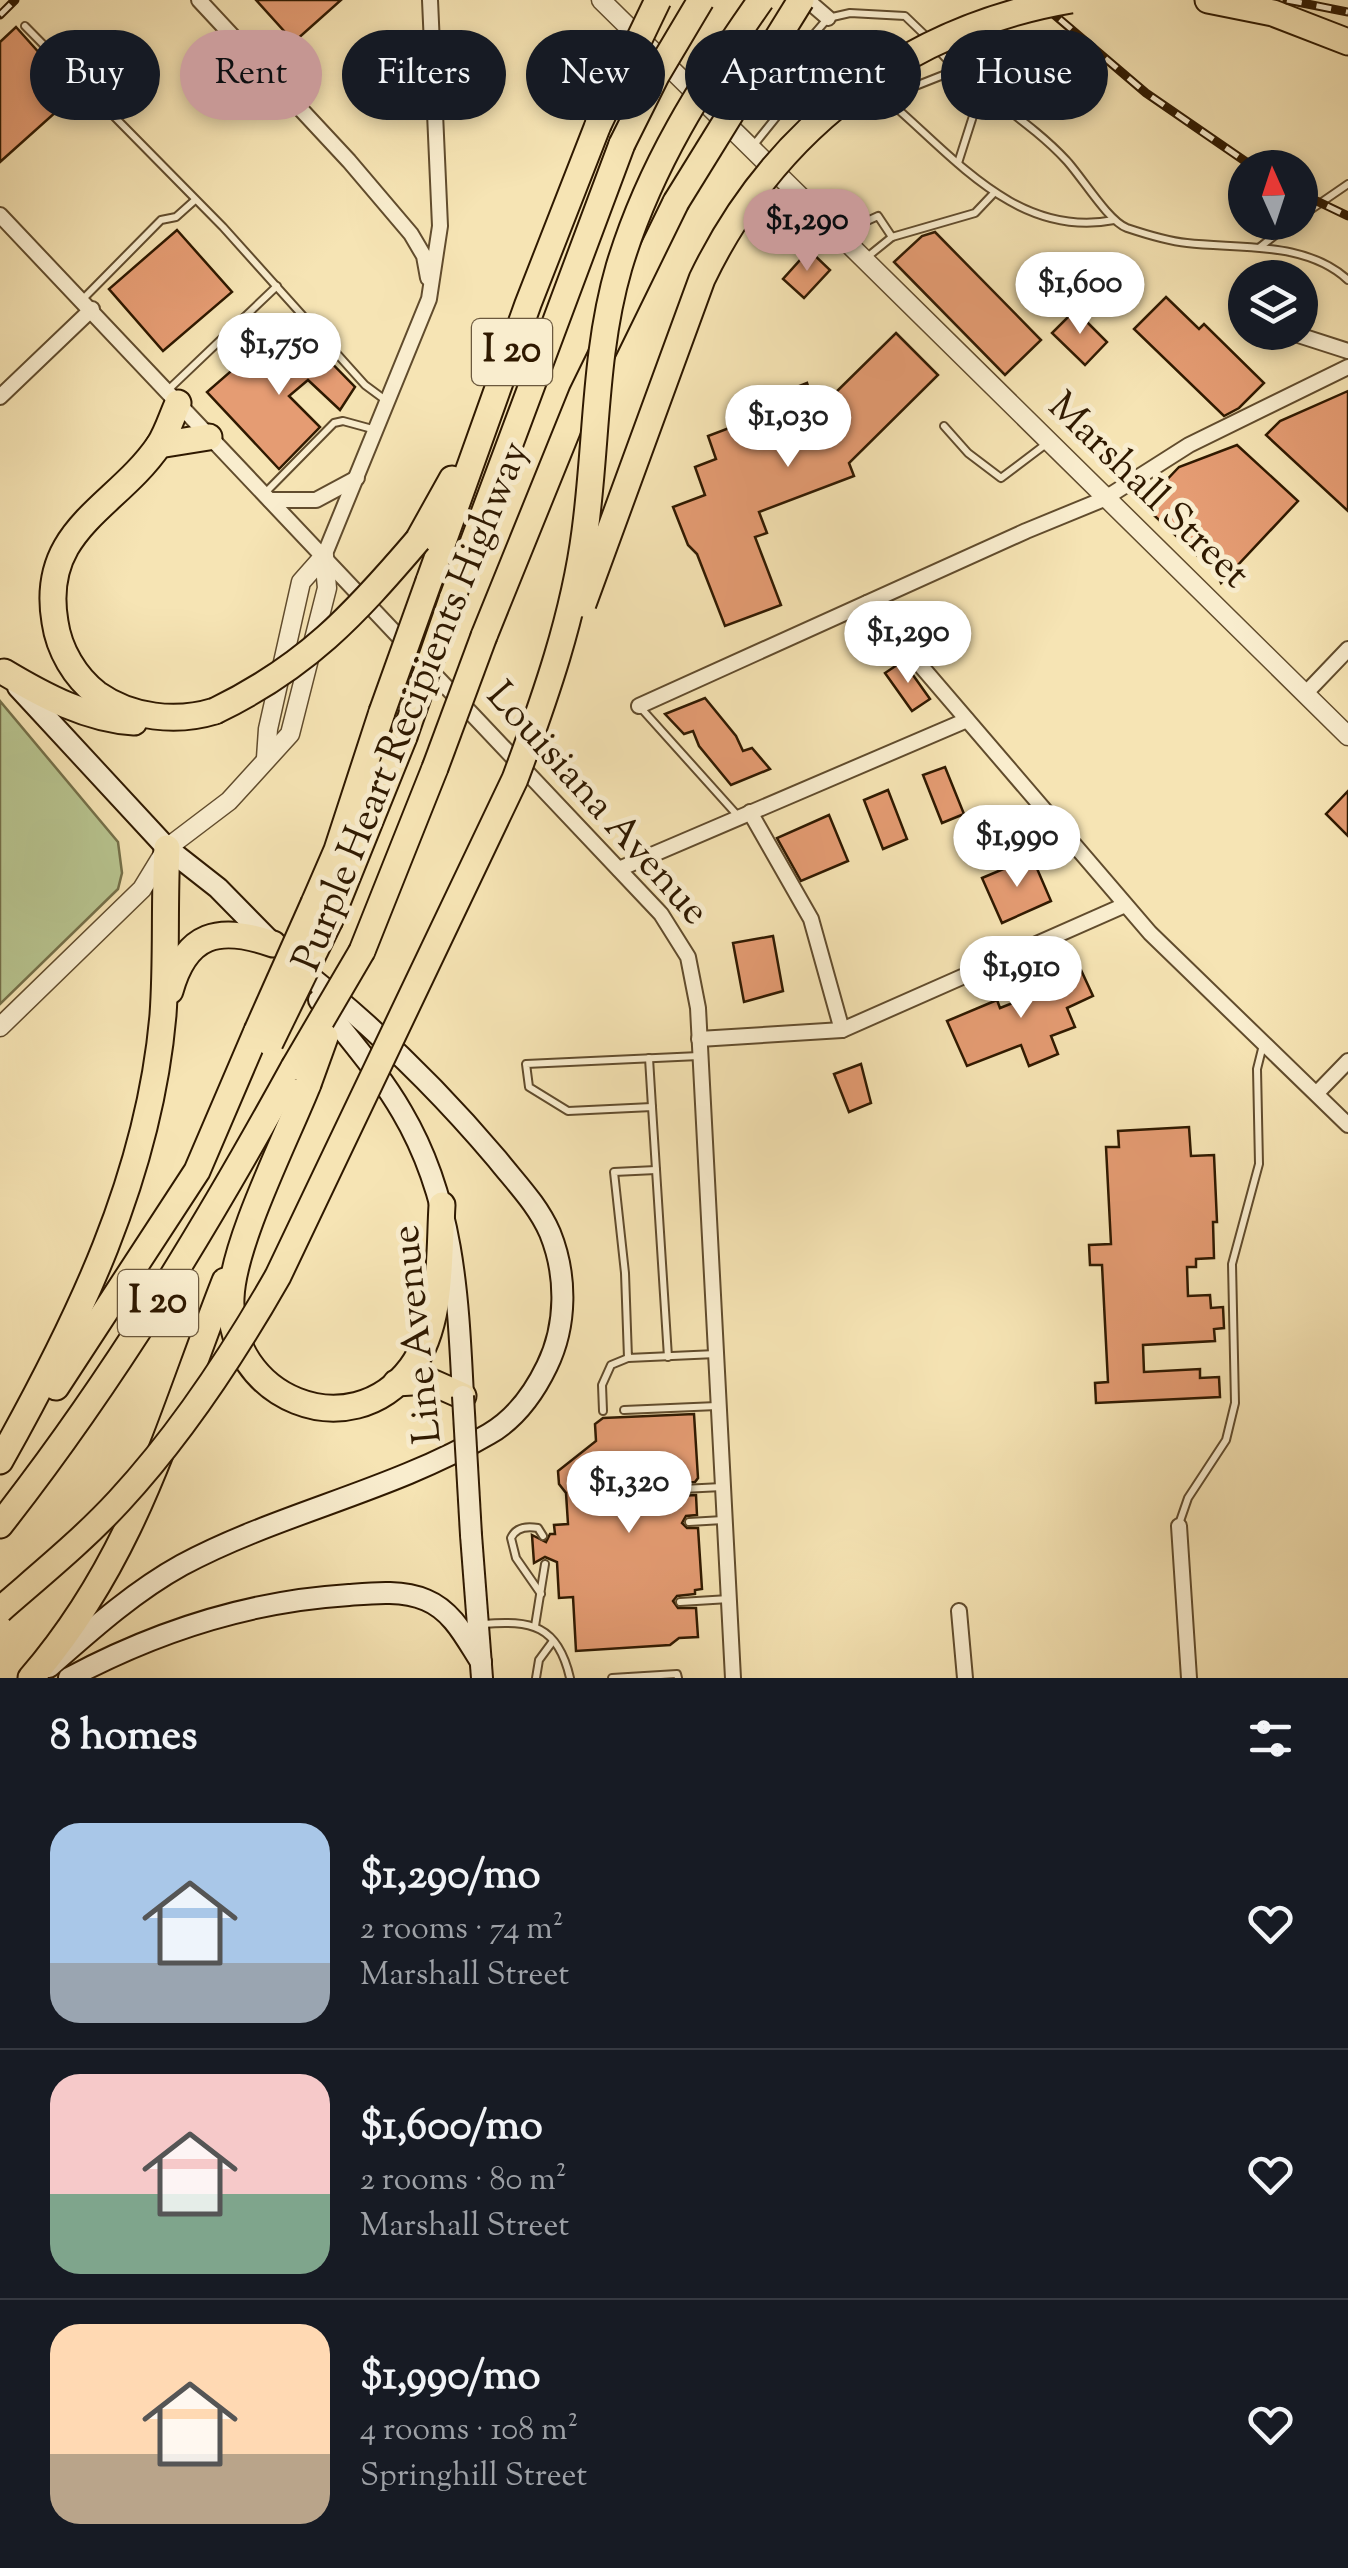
<!DOCTYPE html>
<html lang="en">
<head>
<meta charset="utf-8">
<style>
	:root { --surface:#171b24; --page:#242831; --text:#f1f3f6; --muted:#9ea1a6; --line:#363941; --accent:#c59692 }
	body { margin:0; font-family:"Sorts Mill Goudy",serif; background:var(--page); color:var(--text); height:100vh; display:flex; flex-direction:column; font-size:38px; white-space:nowrap }
	* { box-sizing:border-box; margin:0 }
	p { font-size:32px; color:var(--muted) }
	.icon { flex:none; width:55px; height:55px; fill:none; stroke:currentColor; stroke-width:2; stroke-linecap:round; stroke-linejoin:round }
	.map { position:relative; height:1678px; overflow:hidden }
	.side { display:flex; flex-direction:column; background:var(--surface); flex:1 }
	.side>* { flex:none }
	.guide { position:absolute; left:30px; top:30px; width:1290px; height:90px; display:flex; gap:20px }
	.needle { width:65px; rotate:357deg }
	.fabs { position:absolute; left:1228px; top:150px; display:grid; gap:20px }
	.fabs a { display:grid; place-items:center; width:90px; height:90px; border-radius:50%; background:var(--surface); box-shadow:0 5px 15px #0003; font-size:50px }
	.price { position:absolute; translate:-50% -85px; padding:0 22px; border-radius:35px; background:#fff; color:#222; font-size:32px; line-height:65px; filter:drop-shadow(0 2px 5px #0008) }
	.price::after { content:''; position:absolute; left:50%; top:60px; width:30px; height:22px; margin-left:-15px; background:inherit; clip-path:polygon(0 0,100% 0,50% 100%) }
	.price.on { background:var(--accent); color:#111 }
	ul { padding:0; list-style:none }
	li { display:flex; align-items:center; gap:30px; height:250px; padding:0 50px }
	li+li { border-top:2px solid var(--line) }
	li span { display:grid; place-items:center; flex:none; width:280px; height:200px; border-radius:30px; color:#555 }
	li>.icon { margin-inline-start:auto }
	span .icon { width:120px; height:120px; fill:#fffc; stroke-width:1 }
	li b { font-size:42px }
	h2 { display:flex; justify-content:space-between; align-items:center; height:120px; padding:0 50px; font-size:42px }
	.chip { padding:0 35px; border-radius:45px; background:var(--surface); box-shadow:0 5px 15px #0003; font-size:35px; line-height:90px }
	.chip.on { background:var(--accent); color:#111 }
	.map>svg:first-child { display:block }
</style>
</head>
<body>
<div class="map">
<svg width="1348" height="1678" viewBox="0 0 1348 1678">
	<rect width="100%" height="100%" fill="#f6e4b4"/>
	<filter id="stains"><feTurbulence type="fractalNoise" baseFrequency=".002" numOctaves="4"/><feColorMatrix values="0 0 0 0 .2 0 0 0 0 .09 0 0 0 0 .02 0 0 0 .5 -.17"/></filter>
	<radialGradient id="worn" r=".72"><stop offset=".6" stop-color="#630" stop-opacity="0"/><stop offset="1" stop-color="#630" stop-opacity=".3"/></radialGradient>
	<!-- green -->
	<polygon fill="#b8c590" stroke="#746f48" stroke-width="2.5" points="0,701 118,842 122,873 118,889 0,1004"/>
	<!-- building -->
	<g fill="#e59c73" stroke="#2f1900" stroke-width="2.5">
		<polygon points="256,0 341,0 294,42"/>
		<polygon points="16,27 76,94 0,162 0,42"/>
		<polygon points="177,230 232,292 163,351 109,289"/>
		<polygon points="935,232 1041,340 1005,375 894,262 922,236"/>
		<polygon points="809,250 830,270 804,298 783,279"/>
		<polygon points="1166,297 1199,329 1204,324 1264,383 1239,408 1224,416 1134,329"/>
		<polygon points="1075,310 1107,342 1085,365 1052,333"/>
		<polygon points="896,333 938,375 849,463 854,476 759,512 767,533 755,537 781,605 725,626 697,554 688,545 673,507 705,495 695,467 716,459 708,436 782,408 777,395 807,383 810,392 817,389 823,405"/>
		<polygon points="309,340 355,387 340,410 308,380 289,396 320,427 279,469 207,392 261,345 280,366"/>
		<polygon points="1348,391 1348,511 1266,435 1280,421"/>
		<polygon points="1237,445 1298,501 1221,583 1217,574 1143,505 1179,467"/>
		<polygon points="903,661 930,699 912,711 885,673"/>
		<polygon points="705,698 736,736 743,751 752,748 770,769 731,785 699,746 693,731 684,734 665,714"/>
		<polygon points="945,767 964,814 942,823 923,775"/>
		<polygon points="888,790 907,839 883,849 864,800"/>
		<polygon points="1348,791 1348,836 1326,814"/>
		<polygon points="829,815 848,861 801,881 777,838"/>
		<polygon points="1032,857 1051,901 1002,923 982,878"/>
		<polygon points="773,936 783,991 744,1002 733,943"/>
		<polygon points="1081,970 1093,996 1067,1008 1075,1027 1051,1036 1058,1054 1029,1066 1021,1045 967,1066 947,1021 997,1000 1000,1008 1028,997 1024,987 1054,976 1056,981"/>
		<polygon points="861,1064 871,1103 849,1112 834,1074"/>
		<polygon points="1189,1127 1191,1156 1214,1155 1217,1222 1213,1222 1214,1258 1196,1259 1196,1267 1187,1267 1188,1296 1210,1295 1211,1308 1223,1307 1224,1328 1214,1329 1215,1341 1143,1345 1144,1372 1200,1369 1200,1378 1219,1377 1220,1397 1096,1403 1095,1383 1108,1382 1102,1265 1090,1265 1089,1245 1111,1244 1106,1147 1119,1147 1118,1131"/>
		<polygon points="694,1414 698,1478 695,1482 613,1487 602,1505 610,1511 624,1499 696,1495 697,1515 686,1516 682,1523 687,1528 698,1528 702,1589 695,1590 695,1594 677,1596 673,1601 678,1608 696,1608 698,1637 679,1638 670,1645 576,1651 573,1597 559,1598 557,1562 545,1557 534,1563 532,1535 546,1542 550,1534 555,1534 554,1525 568,1524 566,1493 559,1484 558,1471 596,1441 595,1424 603,1418"/>
	</g>
	<g fill="none" stroke-linecap="round" stroke-linejoin="round">
		<!-- service casing -->
		<g stroke="#614c2d" stroke-width="10">
			<g id="service">
				<polyline points="25,26 223,227 365,385 388,402"/>
				<path d="M938 50C976 92 1028 119 1066 160 1082 177 1108 221 1127 228 1145 234 1167 241 1187 243 1240 249 1306 241 1348 280"/>
				<polyline points="885,98 956,70"/>
				<path d="M861 99 885 98C953 155 1016 239 1114 220"/>
				<path d="M828 101 790 100C777 68 810 40 828 18L850 13 905 16 930 40"/>
				<polyline points="753,146 790,100"/>
				<polyline points="958,163 981,91"/>
				<polyline points="1300,217 1348,184"/>
				<polyline points="843,232 878,216 892,237 866,258"/>
				<polyline points="892,237 975,213 993,194"/>
				<polyline points="1260,247 1292,222"/>
				<polyline points="83,299 161,220 176,217 195,200"/>
				<polyline points="168,390 277,286"/>
				<polyline points="944,426 968,453 1001,478 1046,444"/>
				<polyline points="265,493 334,423 343,421 376,430"/>
				<polyline points="640,707 738,816"/>
				<polyline points="649,1058 652,1107"/>
				<polyline points="656,1170 614,1172 625,1273 628,1358 716,1354"/>
				<polyline points="668,1357 652,1107 568,1111 529,1087 526,1064 699,1056"/>
				<polyline points="624,1410 717,1406"/>
				<polyline points="603,1411 602,1385 611,1365 628,1358"/>
				<polyline points="609,1504 615,1494 623,1492 722,1487"/>
				<polyline points="689,1522 723,1520"/>
				<polyline points="1179,1524 1188,1498 1226,1440 1235,1403 1232,1264 1259,1164 1257,1069 1263,1045"/>
				<path d="M541 1594 516 1558 511 1538C516 1527 527 1526 538 1528L543 1536"/>
				<polyline points="680,1602 729,1599"/>
				<path d="M483 1624C531 1620 558 1625 570 1678"/>
				<polyline points="535,1626 545,1564"/>
				<polyline points="536,1678 539,1660 553,1641"/>
				<polyline points="612,1678 677,1674 678,1678"/>
			</g>
		</g>
		<!-- minor casing -->
		<g stroke="#614c2d" stroke-width="18">
			<g id="minor">
				<polyline points="199,0 349,161 411,234 424,256 428,278"/>
				<polyline points="807,0 828,18"/>
				<polyline points="0,215 661,914 688,957 698,1008 733,1678"/>
				<polyline points="1239,317 1245,319"/>
				<polyline points="1289,332 1348,351"/>
				<polyline points="0,397 92,309"/>
				<polyline points="270,500 316,500 357,478"/>
				<polyline points="324,556 429,299 440,226 430,0"/>
				<polyline points="867,603 1150,933 1348,1125"/>
				<polyline points="1305,694 1348,649"/>
				<polyline points="639,706 1026,531 1104,499 1189,445 1348,367"/>
				<polyline points="750,812 811,919 842,1030"/>
				<polyline points="619,869 967,720"/>
				<polyline points="699,1039 842,1030 1125,905"/>
				<polyline points="1317,1093 1348,1061"/>
				<polyline points="1179,1526 1189,1678"/>
				<polyline points="959,1611 965,1678"/>
			</g>
		</g>
		<!-- tertiary casing -->
		<g stroke="#614c2d" stroke-width="21">
			<g id="tertiary">
				<polyline points="601,0 1348,736"/>
				<polyline points="266,758 268,729 301,582 324,556"/>
				<polyline points="0,1027 142,889 167,848 229,801 290,734 327,588 324,556"/>
			</g>
		</g>
		<!-- secondary casing -->
		<g stroke="#2f1900" stroke-width="24">
			<g id="secondary">
				<polyline points="18,687 167,848 218,888 272,943"/>
				<path d="M319 1000C346 1036 379 1072 402 1112 454 1200 458 1296 463 1396"/>
				<polyline points="471,1535 482,1678"/>
				<path d="M49 1667C90 1631 133 1592 182 1565 279 1513 392 1491 489 1434 515 1419 534 1393 547 1366 567 1325 567 1275 550 1233 538 1205 516 1183 497 1159 437 1088 369 1022 295 965"/>
				<path d="M69 1678C155 1632 251 1601 349 1595 374 1593 402 1590 426 1600 453 1611 466 1639 481 1662"/>
			</g>
		</g>
		<!-- motorway casing -->
		<g stroke="#2f1900" stroke-width="29">
			<g id="motorway">
				<polyline points="1208,0 1273,13 1348,42"/>
				<path d="M178 403C172 416 167 433 159 445 116 508 39 529 55 622 59 650 75 677 97 694 131 718 176 723 215 711"/>
				<polyline points="159,445 209,437"/>
				<polyline points="418,540 452,479"/>
				<polyline points="429,581 528,304 598,125"/>
				<polyline points="452,599 622,144"/>
				<polyline points="484,636 582,394 676,202"/>
				<path d="M4 672C44 696 87 719 134 722"/>
				<polyline points="314,903 337,850 382,712"/>
				<polyline points="330,920 404,737"/>
				<polyline points="362,951 435,768"/>
				<path d="M170 991C186 933 219 925 273 944"/>
				<path d="M308 1084C286 1139 233 1243 231 1298 227 1398 350 1449 411 1368 443 1325 439 1256 442 1205"/>
				<polyline points="396,1383 429,1381 463,1396"/>
				<polyline points="56,1387 197,1171 257,1031"/>
				<path d="M0 1461C78 1322 149 1177 163 1015 167 960 164 904 167 848"/>
				<path d="M0 1525C113 1381 206 1227 294 1067"/>
				<path d="M31 1678C136 1556 168 1426 225 1281"/>
			</g>
		</g>
		<!-- service -->
		<use href="#service" stroke="#f9edce" stroke-width="6"/>
		<!-- minor -->
		<use href="#minor" stroke="#f9edce" stroke-width="14"/>
		<!-- tertiary -->
		<use href="#tertiary" stroke="#f9edce" stroke-width="18"/>
		<!-- secondary -->
		<use href="#secondary" stroke="#f9edce" stroke-width="20"/>
		<!-- motorway -->
		<use href="#motorway" stroke="#f6e4b4" stroke-width="25"/>
		<!-- rail casing -->
		<g stroke="#2f1900" stroke-width="9">
			<g id="rail">
				<polyline points="1037,0 1146,93 1255,168"/>
				<polyline points="1287,0 1348,12"/>
				<polyline points="0,15 15,0"/>
				<polyline points="1300,193 1348,216"/>
			</g>
		</g>
		<!-- rail -->
		<use href="#rail" stroke="#f9edce" stroke-width="5" stroke-dasharray="15" stroke-linecap="butt"/>
		<!-- secondary-bridge casing -->
		<g stroke="#2f1900" stroke-width="24" stroke-linecap="butt">
			<polyline id="secondary-bridge" points="463,1396 471,1535"/>
		</g>
		<!-- motorway-bridge casing -->
		<g stroke="#2f1900" stroke-width="29" stroke-linecap="butt">
			<g id="motorway-bridge">
				<polyline points="598,125 658,0"/>
				<polyline points="622,144 657,74 701,0"/>
				<polyline points="676,202 801,0"/>
				<path d="M583 604 702 279C774 129 906 28 1071 0"/>
				<path d="M215 711C306 667 354 615 418 540"/>
				<polyline points="382,712 429,581"/>
				<polyline points="404,737 452,599"/>
				<polyline points="435,768 484,636"/>
				<polyline points="257,1031 314,903"/>
				<polyline points="270,1043 330,920"/>
				<polyline points="294,1067 362,951"/>
				<polyline points="308,1084 325,1037"/>
				<path d="M0 1610C40 1575 82 1541 119 1501 181 1434 233 1355 278 1276L515 779C545 698 574 616 585 531 597 443 594 353 619 267 649 167 702 84 761 0"/>
			</g>
		</g>
		<!-- secondary-bridge -->
		<use href="#secondary-bridge" stroke="#f9edce" stroke-width="20"/>
		<!-- motorway-bridge -->
		<use href="#motorway-bridge" stroke="#f6e4b4" stroke-width="25"/>
	</g>
	<g text-anchor="middle" dominant-baseline="central" stroke-width="10" stroke-linejoin="round" paint-order="stroke">
		<!-- shield labels -->
		<g fill="#f9edce" stroke="#6c593e" stroke-width="2.5">
			<rect x="472" y="319" width="80" height="66" rx="8"/>
			<rect x="118" y="1270" width="80" height="66" rx="8"/>
		</g>
		<g font-size="38" font-weight="bold" fill="#2f1900">
			<text x="512" y="352">I 20</text>
			<text x="158" y="1303">I 20</text>
		</g>
		<!-- street labels -->
		<g font-size="40" fill="#2f1900" stroke="#f9edce">
			<text transform="translate(1147 492) rotate(44)">Marshall Street</text>
			<text transform="translate(413 707) rotate(-68)">Purple Heart Recipients Highway</text>
			<text transform="translate(596 805) rotate(48)">Louisiana Avenue</text>
			<text transform="translate(419 1334) rotate(-96)">Line Avenue</text>
		</g>
	</g>
	<rect width="100%" height="100%" filter="url(#stains)"/>
	<rect width="100%" height="100%" fill="url(#worn)"/>
</svg>
<div class="fabs">
<a><svg class="needle" viewBox="-14 -14 28 28"><path d="M0-13l5 13h-10z" fill="#e53935"/><path d="M0 13l5-13h-10z" fill="#9ea1a6"/></svg></a>
<a><svg class="icon" aria-label="layers" viewBox="0 0 24 24"><path d="M12 4l9 5-9 5-9-5zM3 14l9 5 9-5"/></svg></a>
</div>
<b class="price on" style="left:807px;top:274px">$1,290</b>
<b class="price" style="left:1080px;top:337px">$1,600</b>
<b class="price" style="left:279px;top:398px">$1,750</b>
<b class="price" style="left:788px;top:470px">$1,030</b>
<b class="price" style="left:908px;top:686px">$1,290</b>
<b class="price" style="left:1017px;top:890px">$1,990</b>
<b class="price" style="left:1021px;top:1021px">$1,910</b>
<b class="price" style="left:629px;top:1536px">$1,320</b>
<div class="guide">
<a class="chip">Buy</a>
<a class="chip on">Rent</a>
<a class="chip">Filters</a>
<a class="chip">New</a>
<a class="chip">Apartment</a>
<a class="chip">House</a>
</div>
</div>
<section class="side">
<h2>8 homes<svg class="icon" aria-label="filters" viewBox="0 0 24 24"><path d="M4 7h16M4 17h16"/><circle cx="9" cy="7" r="2"/><circle cx="15" cy="17" r="2"/></svg></h2>
<ul>
<li><span style="background:linear-gradient(#a9c7e8 70%,#9aa5b1 0)"><svg class="icon" aria-label="home" viewBox="0 0 24 24"><path d="M3 11l9-7 9 7M6 9v11h12V9"/></svg></span><div><b>$1,290/mo</b><p>2 rooms · 74 m²</p><p>Marshall Street</p></div><svg class="icon" aria-label="heart" viewBox="0 0 24 24"><path d="M12 20l-8-8c-3-5 5-10 8-4 3-6 11-1 8 4z"/></svg></li>
<li><span style="background:linear-gradient(#f6c9c9 60%,#7fa58c 0)"><svg class="icon" aria-label="home" viewBox="0 0 24 24"><path d="M3 11l9-7 9 7M6 9v11h12V9"/></svg></span><div><b>$1,600/mo</b><p>2 rooms · 80 m²</p><p>Marshall Street</p></div><svg class="icon" aria-label="heart" viewBox="0 0 24 24"><path d="M12 20l-8-8c-3-5 5-10 8-4 3-6 11-1 8 4z"/></svg></li>
<li><span style="background:linear-gradient(#ffd9b3 65%,#b9a48a 0)"><svg class="icon" aria-label="home" viewBox="0 0 24 24"><path d="M3 11l9-7 9 7M6 9v11h12V9"/></svg></span><div><b>$1,990/mo</b><p>4 rooms · 108 m²</p><p>Springhill Street</p></div><svg class="icon" aria-label="heart" viewBox="0 0 24 24"><path d="M12 20l-8-8c-3-5 5-10 8-4 3-6 11-1 8 4z"/></svg></li>
</ul>
</section>
</body>
</html>
